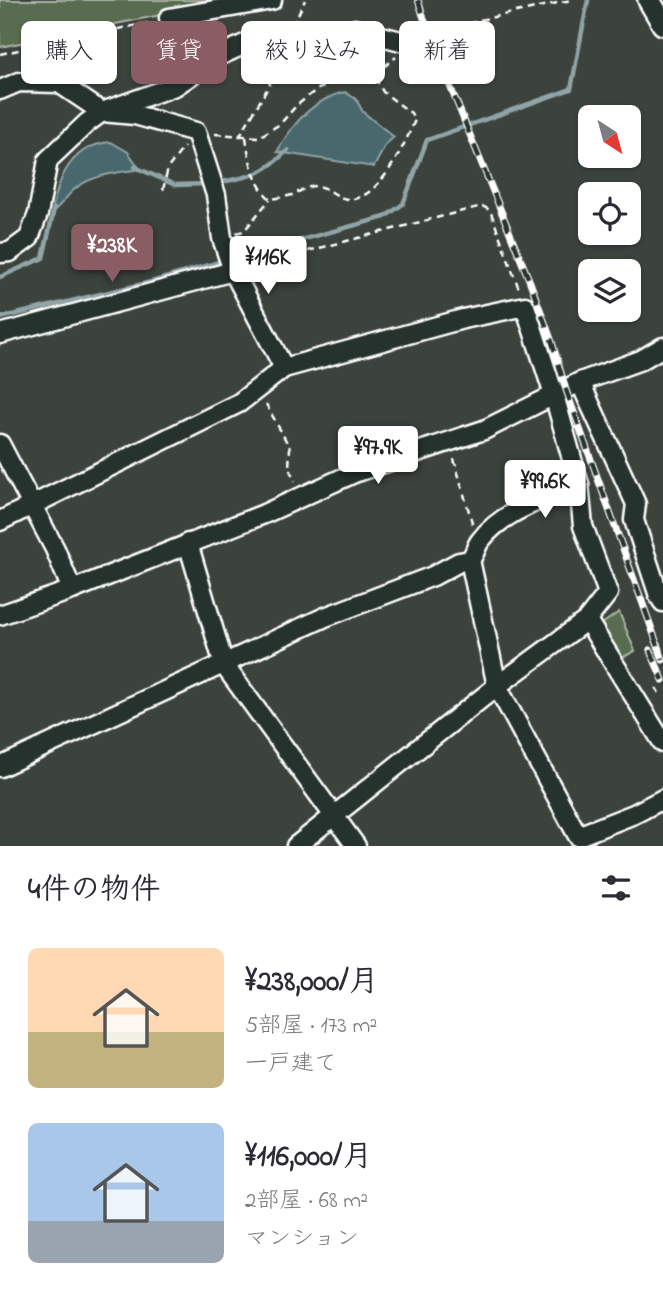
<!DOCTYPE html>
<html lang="ja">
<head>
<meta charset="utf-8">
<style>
	:root { --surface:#fff; --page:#f7f7f7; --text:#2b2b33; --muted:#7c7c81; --accent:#8a5d65 }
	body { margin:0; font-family:"Indie Flower","Klee One",sans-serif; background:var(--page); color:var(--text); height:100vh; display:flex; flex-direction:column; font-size:26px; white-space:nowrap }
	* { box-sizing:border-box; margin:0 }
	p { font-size:23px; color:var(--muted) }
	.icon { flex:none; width:38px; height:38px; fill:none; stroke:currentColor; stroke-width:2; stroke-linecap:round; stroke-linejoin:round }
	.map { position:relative; height:846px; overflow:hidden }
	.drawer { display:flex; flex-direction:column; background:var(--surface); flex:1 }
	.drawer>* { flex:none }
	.top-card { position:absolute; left:21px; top:21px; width:621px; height:63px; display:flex; gap:14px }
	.needle { width:46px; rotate:144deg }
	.buttons { position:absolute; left:578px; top:105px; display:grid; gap:14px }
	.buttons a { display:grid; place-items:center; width:63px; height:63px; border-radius:10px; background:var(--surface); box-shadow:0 2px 5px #0004; font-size:35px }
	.price { position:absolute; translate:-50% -60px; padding:0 16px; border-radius:7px; background:#fff; color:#222; font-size:23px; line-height:46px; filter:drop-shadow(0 2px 4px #0008) }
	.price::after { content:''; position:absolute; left:50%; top:42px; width:21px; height:16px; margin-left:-10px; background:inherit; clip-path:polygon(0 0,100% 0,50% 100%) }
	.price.on { background:var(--accent); color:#fff }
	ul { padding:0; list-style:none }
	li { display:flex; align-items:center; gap:21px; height:175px; padding:0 28px }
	li span { display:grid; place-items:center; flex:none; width:196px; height:140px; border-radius:10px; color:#555 }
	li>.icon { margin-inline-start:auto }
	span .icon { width:84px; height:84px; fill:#fffc; stroke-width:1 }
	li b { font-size:30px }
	h2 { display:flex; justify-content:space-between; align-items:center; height:84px; padding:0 28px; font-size:30px }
	.tag { padding:0 24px; border-radius:10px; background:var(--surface); box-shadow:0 2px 5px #0004; font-size:24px; line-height:63px }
	.tag.on { background:var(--accent); color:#fff }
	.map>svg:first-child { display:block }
</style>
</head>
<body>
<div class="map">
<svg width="663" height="846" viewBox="0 0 663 846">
	<rect width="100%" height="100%" fill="#3c433d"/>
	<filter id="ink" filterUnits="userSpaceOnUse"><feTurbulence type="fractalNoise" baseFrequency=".0143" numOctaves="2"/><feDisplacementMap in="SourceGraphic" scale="14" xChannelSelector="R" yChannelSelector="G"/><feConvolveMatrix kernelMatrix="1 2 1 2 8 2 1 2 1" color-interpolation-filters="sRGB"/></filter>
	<g filter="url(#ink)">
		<!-- green -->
		<g fill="#596c50" stroke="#acb6a8" stroke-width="2">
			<polygon points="0,0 236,0 0,47"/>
			<polygon points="619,612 635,651 620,659 602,624"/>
		</g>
		<!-- water -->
		<g fill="#48686e" stroke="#91a4a8" stroke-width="2">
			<path d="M345 92 356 99 363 112 394 137 386 144 374 167 277 152C292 124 313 99 345 92Z"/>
			<path d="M111 142 128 152 140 169C118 173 94 174 76 188 67 195 62 205 52 212 58 177 72 145 111 142Z"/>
		</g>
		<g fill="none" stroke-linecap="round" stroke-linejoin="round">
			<!-- stream -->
			<g stroke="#91a4a8" stroke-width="4.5">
				<polyline points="135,167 175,185 207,184"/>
				<path d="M216 183C250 177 263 175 288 150"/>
				<polyline points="235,258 385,217 403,204 427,140 571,89 588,0"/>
				<polyline points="0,277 43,258 54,209"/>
				<polyline points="0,318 155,281 226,260"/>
			</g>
			<!-- minor casing -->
			<g stroke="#fff" stroke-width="23">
				<g id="minor">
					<polyline points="169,18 272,0"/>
					<polyline points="0,90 19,82 59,83 102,112 135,115 196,132 216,195 222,238 233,271 284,368"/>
					<polyline points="0,253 10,252 29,238 38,214 48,160 87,123 102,112 175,86 221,55 247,43 307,42 355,29 412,44 430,37"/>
					<polyline points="0,334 233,271"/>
					<polyline points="580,382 636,504 634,520 659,596 663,602"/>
					<polyline points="0,444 55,549 72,590"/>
					<polyline points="0,521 239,403 284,368 463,319 525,306 554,395 579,484 583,526 608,593 587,620 497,686 296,846"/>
					<polyline points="188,543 224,665 356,846"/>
					<polyline points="470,560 497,686 578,836 634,814 663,799"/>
					<polyline points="0,615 72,590 264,514 354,473 484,430 580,382 641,360 663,347"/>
					<polyline points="587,620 663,743"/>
					<path d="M0 767 325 617 433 576 459 562 470 560C475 554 476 546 480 541 502 511 546 498 579 484"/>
				</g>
			</g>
			<!-- major casing -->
			<g stroke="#fff" stroke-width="26">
				<polyline id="major" points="649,0 663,24"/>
			</g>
			<!-- path -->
			<g stroke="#fff" stroke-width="2.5" stroke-dasharray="7 5" stroke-linecap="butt">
				<polyline points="293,25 305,0"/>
				<polyline points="446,32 480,20 571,0"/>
				<polyline points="0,54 152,22"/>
				<polyline points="215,134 259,137 280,124 296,106 316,90 333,83 374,75 396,57"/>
				<polyline points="239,137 270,84 263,69 271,60"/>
				<path d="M246 137C249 159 253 183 270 199 277 198 285 197 292 195 300 192 308 185 317 186 329 187 335 197 347 199 378 203 405 144 415 120L411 113 383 92 374 75"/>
				<polyline points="163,190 168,168 184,147"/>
				<polyline points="236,233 244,231 270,199"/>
				<polyline points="250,266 482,206 490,210 519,289"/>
				<polyline points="266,404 290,448 289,468 295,481"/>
				<polyline points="454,459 473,526"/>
				<polyline points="656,688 659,693"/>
			</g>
			<!-- minor -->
			<use href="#minor" stroke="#26332d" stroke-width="18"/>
			<!-- major -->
			<use href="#major" stroke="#26332d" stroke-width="21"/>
			<!-- rail casing -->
			<g stroke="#fff" stroke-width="7">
				<g id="rail">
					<polyline points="418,0 430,37 530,282 552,342 566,390 663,660"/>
					<polyline points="650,650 663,680"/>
				</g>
			</g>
			<!-- rail -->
			<use href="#rail" stroke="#26332d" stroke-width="4.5" stroke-dasharray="13" stroke-linecap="butt"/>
		</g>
	</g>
</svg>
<div class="buttons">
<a><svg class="needle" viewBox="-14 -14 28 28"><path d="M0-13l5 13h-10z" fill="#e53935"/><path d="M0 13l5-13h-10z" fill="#7c7c81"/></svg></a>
<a><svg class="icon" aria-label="locate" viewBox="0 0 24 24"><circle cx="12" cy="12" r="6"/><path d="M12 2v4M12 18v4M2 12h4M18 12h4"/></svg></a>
<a><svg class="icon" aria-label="layers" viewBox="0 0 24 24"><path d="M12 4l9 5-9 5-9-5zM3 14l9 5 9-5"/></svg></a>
</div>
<b class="price on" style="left:112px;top:284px">¥238K</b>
<b class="price" style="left:268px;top:296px">¥116K</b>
<b class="price" style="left:378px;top:486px">¥97.9K</b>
<b class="price" style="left:545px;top:520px">¥99.6K</b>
<div class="top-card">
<a class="tag">購入</a>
<a class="tag on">賃貸</a>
<a class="tag">絞り込み</a>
<a class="tag">新着</a>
</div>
</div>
<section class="drawer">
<h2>4件の物件<svg class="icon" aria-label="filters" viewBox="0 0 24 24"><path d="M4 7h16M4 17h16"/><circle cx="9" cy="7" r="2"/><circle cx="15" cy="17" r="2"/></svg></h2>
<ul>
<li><span style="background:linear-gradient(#ffd9b3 60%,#c2b280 0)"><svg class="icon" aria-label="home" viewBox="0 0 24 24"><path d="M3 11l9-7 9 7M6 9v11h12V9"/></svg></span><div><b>¥238,000/月</b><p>5部屋 · 173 m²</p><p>一戸建て</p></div></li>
<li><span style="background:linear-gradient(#a9c7e8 70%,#9aa5b1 0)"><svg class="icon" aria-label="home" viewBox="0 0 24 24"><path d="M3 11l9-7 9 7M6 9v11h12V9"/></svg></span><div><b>¥116,000/月</b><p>2部屋 · 68 m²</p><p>マンション</p></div></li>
</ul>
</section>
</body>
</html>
